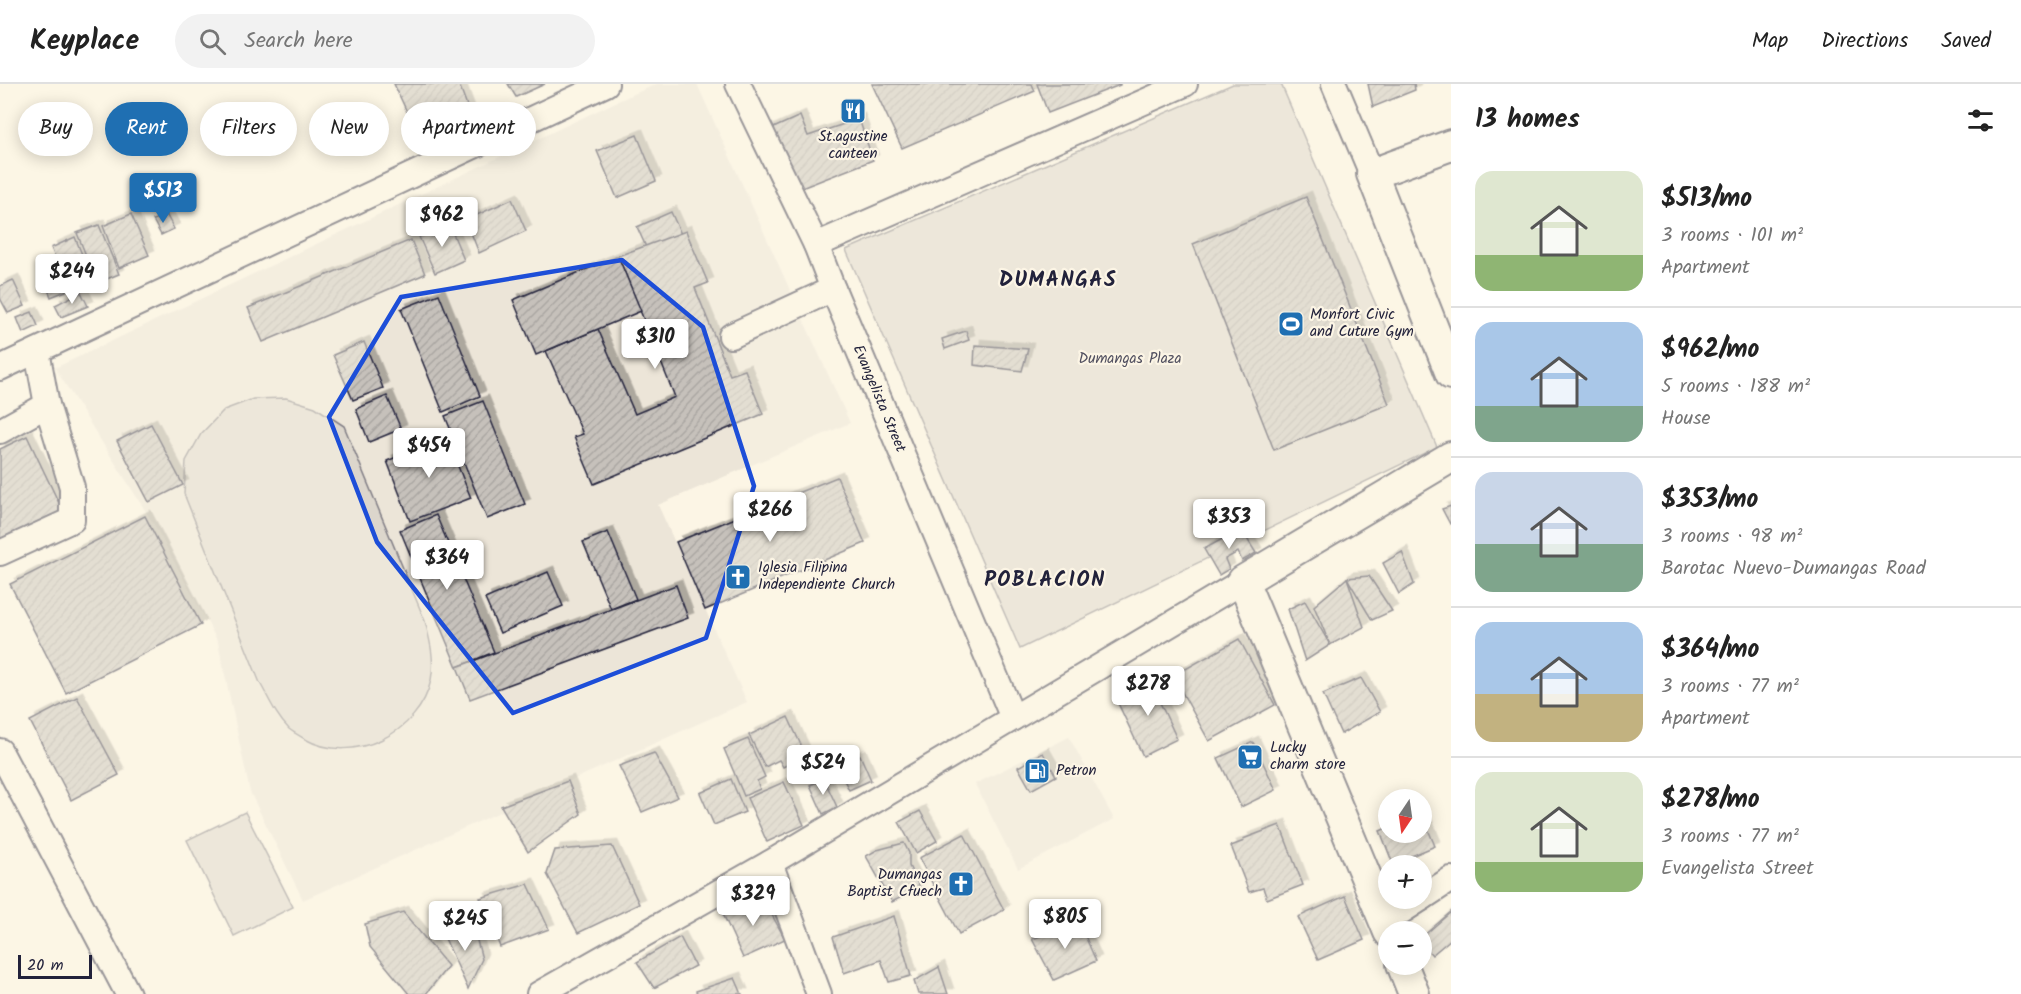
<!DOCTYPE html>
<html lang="en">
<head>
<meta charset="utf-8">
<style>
	:root { --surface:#fff; --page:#f2f2f2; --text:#222; --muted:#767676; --line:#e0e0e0; --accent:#1f6fb2 }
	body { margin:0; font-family:Kalam,sans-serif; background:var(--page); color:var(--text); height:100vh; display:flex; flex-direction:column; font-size:22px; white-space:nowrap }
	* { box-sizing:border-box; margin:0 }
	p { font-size:20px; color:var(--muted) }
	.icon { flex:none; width:33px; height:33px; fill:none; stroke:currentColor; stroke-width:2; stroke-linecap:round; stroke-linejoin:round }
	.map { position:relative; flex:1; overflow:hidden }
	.details { display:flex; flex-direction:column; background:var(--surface); width:570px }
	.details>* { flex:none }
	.guide { position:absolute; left:18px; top:18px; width:570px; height:54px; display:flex; gap:12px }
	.needle { width:39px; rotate:193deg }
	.tools { position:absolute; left:1378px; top:705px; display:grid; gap:12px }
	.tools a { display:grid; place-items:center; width:54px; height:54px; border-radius:50%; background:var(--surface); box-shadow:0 3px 15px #0003; font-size:30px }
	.scale { position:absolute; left:18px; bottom:15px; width:74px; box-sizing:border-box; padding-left:6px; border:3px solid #22223b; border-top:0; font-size:16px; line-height:21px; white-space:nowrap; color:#22223b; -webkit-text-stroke:4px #fcf5e5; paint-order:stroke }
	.price { position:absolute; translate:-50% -51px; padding:0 14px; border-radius:6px; background:#fff; color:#222; font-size:20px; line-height:39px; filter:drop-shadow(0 2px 3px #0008) }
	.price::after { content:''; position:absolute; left:50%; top:36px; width:18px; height:14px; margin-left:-9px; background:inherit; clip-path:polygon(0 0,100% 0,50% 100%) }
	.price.on { background:var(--accent); color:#fff }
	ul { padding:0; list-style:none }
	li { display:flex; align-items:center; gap:18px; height:150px; padding:0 24px }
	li+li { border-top:2px solid var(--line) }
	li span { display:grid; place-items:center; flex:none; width:168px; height:120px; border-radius:18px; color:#555 }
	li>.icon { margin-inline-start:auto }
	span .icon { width:72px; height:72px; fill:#fffc; stroke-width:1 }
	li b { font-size:26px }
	h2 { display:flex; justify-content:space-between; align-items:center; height:72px; padding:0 24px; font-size:26px }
	.chip { padding:0 21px; border-radius:27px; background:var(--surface); box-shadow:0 3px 15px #0003; font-size:21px; line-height:54px }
	.chip.on { background:var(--accent); color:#fff }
	header { display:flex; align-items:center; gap:36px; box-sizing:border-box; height:84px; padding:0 30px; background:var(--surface); border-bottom:2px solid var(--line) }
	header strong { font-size:28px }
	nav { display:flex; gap:33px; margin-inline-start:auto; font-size:21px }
	.search { width:420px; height:54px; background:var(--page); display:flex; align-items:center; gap:15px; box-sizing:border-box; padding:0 21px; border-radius:33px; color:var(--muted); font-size:22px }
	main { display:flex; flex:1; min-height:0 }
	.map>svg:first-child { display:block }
</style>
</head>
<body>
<header>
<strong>Keyplace</strong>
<div class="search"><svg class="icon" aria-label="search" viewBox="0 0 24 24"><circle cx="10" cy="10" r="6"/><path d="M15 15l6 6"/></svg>Search here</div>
<nav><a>Map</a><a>Directions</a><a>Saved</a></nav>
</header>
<main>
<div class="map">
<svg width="1451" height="910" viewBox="0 0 1451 910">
	<defs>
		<pattern id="building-hatch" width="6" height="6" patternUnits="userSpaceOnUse" patternTransform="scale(1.5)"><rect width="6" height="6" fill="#c6c1bb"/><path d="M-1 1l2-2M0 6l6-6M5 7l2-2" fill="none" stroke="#aaa6a2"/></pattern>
		<filter id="shadow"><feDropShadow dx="5.5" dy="-5.5" stdDeviation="0" flood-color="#0004"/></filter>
	</defs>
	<rect width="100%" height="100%" fill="#fcf5e5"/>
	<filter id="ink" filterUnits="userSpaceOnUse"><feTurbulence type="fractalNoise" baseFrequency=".0167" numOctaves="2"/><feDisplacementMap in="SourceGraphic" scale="12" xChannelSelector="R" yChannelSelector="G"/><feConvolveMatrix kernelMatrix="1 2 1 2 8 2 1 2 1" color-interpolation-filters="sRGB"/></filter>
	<g filter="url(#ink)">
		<!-- built -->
		<g fill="#ece5d8">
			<polygon points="657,0 697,0 850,339 658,421 747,618 303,816 250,708 218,558 155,442 55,284 620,16"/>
			<polygon points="1069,653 1114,735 1018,785 975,700"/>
		</g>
		<!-- park -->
		<g fill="#dcd6cc" stroke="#7f7c84" stroke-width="1.5">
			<polygon points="1233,0 1281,0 1437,363 1020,565 846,166"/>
			<path d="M286 314 315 323 344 342 425 537C430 557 435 575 431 596 420 649 352 682 305 655 300 652 294 649 289 645 276 632 269 615 260 599L184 410 186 377 201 350 224 326 253 315Z"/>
			<polygon points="245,728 293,823 234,852 187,756"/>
		</g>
		<!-- building -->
		<g fill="url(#building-hatch)" stroke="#22223b" stroke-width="1.5" filter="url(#shadow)">
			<polygon points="394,0 459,0 472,35 421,58"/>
			<polygon points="508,0 545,0 516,13"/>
			<polygon points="872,0 1032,0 1035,7 902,64"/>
			<polygon points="1037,0 1120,0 1120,1 1048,29"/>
			<polygon points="1368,0 1414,0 1415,6 1373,23"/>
			<polygon points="800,32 808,52 859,35 873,76 794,107 769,46"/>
			<polygon points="637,51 656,97 617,114 597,67"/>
			<polygon points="1306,113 1389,320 1274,366 1193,160"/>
			<polygon points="512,115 526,147 479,169 466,136"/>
			<polygon points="671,128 685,159 651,174 637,143"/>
			<polygon points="131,130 149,171 119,184 103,142"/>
			<polygon points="166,130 174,145 161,151 153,136"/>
			<polygon points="449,140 464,176 435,189 419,153"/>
			<polygon points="99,141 119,190 97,199 77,149"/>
			<polygon points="686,147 708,199 695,204 730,291 745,286 763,330 594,400 574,353 583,350 546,267 598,245 635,330 675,313 618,172"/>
			<polygon points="75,153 93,198 70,208 51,164"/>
			<polygon points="411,156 425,190 263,258 248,224"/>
			<polygon points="618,172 641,227 536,271 513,216"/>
			<polygon points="60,193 66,207 51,213 45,198"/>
			<polygon points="13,196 25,222 8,229 0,214 0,202"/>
			<polygon points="81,208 88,222 61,233 55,221"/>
			<polygon points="439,210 480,312 443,328 401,225"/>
			<polygon points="32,228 38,242 23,249 17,234"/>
			<polygon points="966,247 969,256 945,265 942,255"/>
			<polygon points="364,258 383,304 353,316 333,271"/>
			<polygon points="975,261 1028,265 1022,287 974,281"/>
			<polygon points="387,312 401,345 369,358 356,325"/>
			<polygon points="483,317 525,420 487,435 445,332"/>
			<polygon points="151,340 183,401 149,418 117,357"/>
			<polygon points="27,352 66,434 0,466 0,365"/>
			<polygon points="446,353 471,414 410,437 387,377"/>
			<polygon points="837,393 865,459 705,526 676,458"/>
			<polygon points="1451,422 1451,439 1450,440 1442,425"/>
			<polygon points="436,431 494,568 457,583 400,446"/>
			<polygon points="145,432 201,541 66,609 10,500"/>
			<polygon points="1241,445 1256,469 1242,477 1238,468 1225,475 1229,485 1219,491 1204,465"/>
			<polygon points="608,448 636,515 611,525 583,458"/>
			<polygon points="1402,468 1414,500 1399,510 1383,479"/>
			<polygon points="548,488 563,522 500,549 485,515"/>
			<polygon points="1369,492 1392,527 1372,536 1347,494"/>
			<polygon points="1347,494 1364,543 1330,561 1314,522"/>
			<polygon points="676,501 688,534 470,615 457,583"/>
			<polygon points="1305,517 1330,561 1305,577 1288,525"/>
			<polygon points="1239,555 1275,621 1209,657 1173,592"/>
			<polygon points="1163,593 1169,604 1156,610 1177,655 1143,672 1116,615"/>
			<polygon points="1361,594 1380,628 1341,650 1323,610"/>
			<polygon points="77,613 119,691 71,716 30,637"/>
			<polygon points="788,633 806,672 783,683 779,676 765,683 749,651"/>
			<polygon points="748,655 765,693 757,697 760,705 744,712 724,665"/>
			<polygon points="1253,658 1276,706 1241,723 1218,674"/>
			<polygon points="654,669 678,713 642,728 619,682"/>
			<polygon points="1043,669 1056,692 1031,706 1018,683"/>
			<polygon points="860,671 871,696 849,706 842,692 851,687 846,677"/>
			<polygon points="731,695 745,728 714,741 700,709"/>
			<polygon points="824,695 837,723 823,730 810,701"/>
			<polygon points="568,697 581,730 528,768 501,722"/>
			<polygon points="784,698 804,741 767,758 747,714"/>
			<polygon points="920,727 937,757 916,769 899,738"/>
			<polygon points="1422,731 1435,762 1393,780 1380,747 1389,743 1389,748 1422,748"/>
			<polygon points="1280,741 1303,801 1267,815 1263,804 1249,808 1231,762 1244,757 1243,755"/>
			<polygon points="964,750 1004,826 959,850 919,774"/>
			<polygon points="904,759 909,769 909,782 920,804 892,818 866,772 877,766"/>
			<polygon points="612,762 639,820 578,849 547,790 555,766"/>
			<polygon points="528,800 549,845 500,863 480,814"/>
			<polygon points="761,811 785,855 743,874 723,830"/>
			<polygon points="1345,812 1364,856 1318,876 1298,833"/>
			<polygon points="403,828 448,882 426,910 409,910 370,863 365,840"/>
			<polygon points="1451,828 1451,855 1432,871 1422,860 1422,853"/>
			<polygon points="894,832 911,892 889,898 881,876 844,889 833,853"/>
			<polygon points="1079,838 1096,877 1054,896 1032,855"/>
			<polygon points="473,842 482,875 468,905 443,850"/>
			<polygon points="680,853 695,882 654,904 637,878"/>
			<polygon points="939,883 948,910 918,910 914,897"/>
			<polygon points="735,894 742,910 697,910 696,907"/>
		</g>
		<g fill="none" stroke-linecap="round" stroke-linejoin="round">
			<!-- minor casing -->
			<g stroke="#22223b" stroke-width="28">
				<g id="minor">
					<path id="s1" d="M738 0 816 161 833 205 1013 634"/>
					<polyline points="1334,0 1372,90"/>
					<polyline points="816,161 1185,0"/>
					<polyline points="731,252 833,205"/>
					<polyline points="0,284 606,0"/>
					<polyline points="0,347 47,321"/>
					<polyline points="0,469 72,436 72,403 47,321 37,267"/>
					<polyline points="0,667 128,910"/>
					<polyline points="770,779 819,910"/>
					<polyline points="1422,814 1451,795"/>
					<polyline points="1385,838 1422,814"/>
					<polyline points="539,910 770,779 1243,497"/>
				</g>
			</g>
			<!-- major casing -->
			<g stroke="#22223b" stroke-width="34">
				<g id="major">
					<polyline points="1451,61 1372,90 1451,290"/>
					<polyline points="1389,848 1243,497 1451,373"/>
					<polyline points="1402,880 1414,910"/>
				</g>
			</g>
			<!-- minor -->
			<use href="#minor" stroke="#fcf5e5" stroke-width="24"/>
			<!-- major -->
			<use href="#major" stroke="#fcf5e5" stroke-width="30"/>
		</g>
	</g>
	<!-- marked area -->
	<path d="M0 0H1451V910H0ZM622 176 703 243 754 402 706 554 513 629 377 458 329 333 401 213Z" fill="#fcf5e5" fill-opacity=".55" fill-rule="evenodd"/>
	<path fill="none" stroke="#1d4ed8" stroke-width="4.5" stroke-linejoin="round" d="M622 176 703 243 754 402 706 554 513 629 377 458 329 333 401 213Z"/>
	<!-- icons -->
	<defs>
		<g id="restaurant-square" transform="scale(1.35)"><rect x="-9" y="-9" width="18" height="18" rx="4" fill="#1f6fb2" stroke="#fcf5e5"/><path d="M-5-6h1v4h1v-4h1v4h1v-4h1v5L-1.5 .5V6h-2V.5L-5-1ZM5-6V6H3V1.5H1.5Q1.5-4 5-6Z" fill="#fff"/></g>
		<g id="stadium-square" transform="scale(1.35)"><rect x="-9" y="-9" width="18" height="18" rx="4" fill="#1f6fb2" stroke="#fcf5e5"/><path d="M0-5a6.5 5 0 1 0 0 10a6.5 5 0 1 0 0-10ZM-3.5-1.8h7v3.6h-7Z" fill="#fff"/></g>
		<g id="church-square" transform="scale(1.35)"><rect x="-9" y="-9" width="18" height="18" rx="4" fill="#1f6fb2" stroke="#fcf5e5"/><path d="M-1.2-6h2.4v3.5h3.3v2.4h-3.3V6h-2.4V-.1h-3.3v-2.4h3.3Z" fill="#fff"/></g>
		<g id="supermarket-square" transform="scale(1.35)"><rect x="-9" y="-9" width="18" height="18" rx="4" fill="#1f6fb2" stroke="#fcf5e5"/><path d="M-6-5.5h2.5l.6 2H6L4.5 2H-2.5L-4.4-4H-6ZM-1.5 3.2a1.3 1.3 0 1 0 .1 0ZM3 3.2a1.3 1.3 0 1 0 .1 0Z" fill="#fff"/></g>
		<g id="fuel-square" transform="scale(1.35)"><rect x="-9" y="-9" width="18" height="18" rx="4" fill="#1f6fb2" stroke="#fcf5e5"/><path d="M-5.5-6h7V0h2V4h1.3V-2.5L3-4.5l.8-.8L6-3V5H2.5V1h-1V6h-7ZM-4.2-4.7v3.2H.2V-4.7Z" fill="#fff"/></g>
	</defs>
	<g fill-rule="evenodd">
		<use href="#restaurant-square" x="853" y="27"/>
		<use href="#stadium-square" x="1291" y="240"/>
		<use href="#church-square" x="738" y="493"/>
		<use href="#supermarket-square" x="1250" y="673"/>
		<use href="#fuel-square" x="1037" y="687"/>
		<use href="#church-square" x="961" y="800"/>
	</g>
	<g text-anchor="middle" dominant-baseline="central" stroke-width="4.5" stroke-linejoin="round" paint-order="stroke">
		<!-- poi labels -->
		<g font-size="15" fill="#22223b" stroke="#fcf5e5" text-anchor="start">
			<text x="853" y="53" text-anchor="middle">St.agustine<tspan x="853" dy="17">canteen</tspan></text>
			<text x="1310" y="231">Monfort Civic<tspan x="1310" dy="17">and Cuture Gym</tspan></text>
			<text x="758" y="484">Iglesia Filipina<tspan x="758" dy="17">Independiente Church</tspan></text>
			<text x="1270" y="664">Lucky<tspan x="1270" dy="17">charm store</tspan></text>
			<text x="1056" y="687">Petron</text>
			<text x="942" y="791" text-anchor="end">Dumangas<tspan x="942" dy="17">Baptist Cfuech</tspan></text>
		</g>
		<!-- park labels -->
		<g font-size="15" fill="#504f5f" stroke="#fcf5e5">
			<text x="1130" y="275">Dumangas Plaza</text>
		</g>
		<!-- street labels -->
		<g font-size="15" fill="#22223b" stroke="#fcf5e5">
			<text stroke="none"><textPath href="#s1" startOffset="345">Evangelista Street</textPath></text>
		</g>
		<!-- district labels -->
		<g font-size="21" font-weight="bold" letter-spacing="1.5" fill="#22223b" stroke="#fcf5e5">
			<text x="1058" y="196">DUMANGAS</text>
			<text x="1045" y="496">POBLACION</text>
		</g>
	</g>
</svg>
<div class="tools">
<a><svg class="needle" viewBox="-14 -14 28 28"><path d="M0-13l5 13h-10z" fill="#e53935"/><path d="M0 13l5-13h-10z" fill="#767676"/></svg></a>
<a>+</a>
<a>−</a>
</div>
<div class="scale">20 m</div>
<b class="price on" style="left:163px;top:140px">$513</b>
<b class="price" style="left:442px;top:164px">$962</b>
<b class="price" style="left:72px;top:221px">$244</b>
<b class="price" style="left:655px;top:286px">$310</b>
<b class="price" style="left:429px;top:395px">$454</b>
<b class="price" style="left:770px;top:459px">$266</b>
<b class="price" style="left:1229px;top:466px">$353</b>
<b class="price" style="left:447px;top:507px">$364</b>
<b class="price" style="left:1148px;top:633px">$278</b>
<b class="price" style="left:823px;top:712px">$524</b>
<b class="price" style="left:753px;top:843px">$329</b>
<b class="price" style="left:1065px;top:866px">$805</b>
<b class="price" style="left:465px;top:868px">$245</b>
<div class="guide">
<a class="chip">Buy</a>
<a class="chip on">Rent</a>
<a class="chip">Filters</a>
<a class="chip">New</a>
<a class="chip">Apartment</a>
</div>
</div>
<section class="details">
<h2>13 homes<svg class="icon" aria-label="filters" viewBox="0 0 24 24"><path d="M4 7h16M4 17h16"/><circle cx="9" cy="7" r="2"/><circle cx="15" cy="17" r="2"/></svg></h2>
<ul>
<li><span style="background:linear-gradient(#dfe7d0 70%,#8fb573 0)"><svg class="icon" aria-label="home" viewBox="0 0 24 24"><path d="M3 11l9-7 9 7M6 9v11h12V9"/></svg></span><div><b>$513/mo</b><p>3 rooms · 101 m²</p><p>Apartment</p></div></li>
<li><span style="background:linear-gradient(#a9c7e8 70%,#7fa58c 0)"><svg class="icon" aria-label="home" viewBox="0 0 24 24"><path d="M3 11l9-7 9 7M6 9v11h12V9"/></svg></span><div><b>$962/mo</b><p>5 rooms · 188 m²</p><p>House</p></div></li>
<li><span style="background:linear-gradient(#c9d6e8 60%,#7fa58c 0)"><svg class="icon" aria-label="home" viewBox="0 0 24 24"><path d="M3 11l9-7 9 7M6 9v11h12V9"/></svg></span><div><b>$353/mo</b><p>3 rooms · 98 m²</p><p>Barotac Nuevo-Dumangas Road</p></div></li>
<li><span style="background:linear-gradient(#a9c7e8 60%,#c2b280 0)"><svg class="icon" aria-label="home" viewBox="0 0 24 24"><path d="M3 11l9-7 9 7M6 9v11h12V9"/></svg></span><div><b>$364/mo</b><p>3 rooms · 77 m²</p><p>Apartment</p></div></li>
<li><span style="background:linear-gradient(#dfe7d0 75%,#8fb573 0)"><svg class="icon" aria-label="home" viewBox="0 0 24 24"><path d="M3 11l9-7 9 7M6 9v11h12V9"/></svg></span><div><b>$278/mo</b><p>3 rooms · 77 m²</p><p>Evangelista Street</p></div></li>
</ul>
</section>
</main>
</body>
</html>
